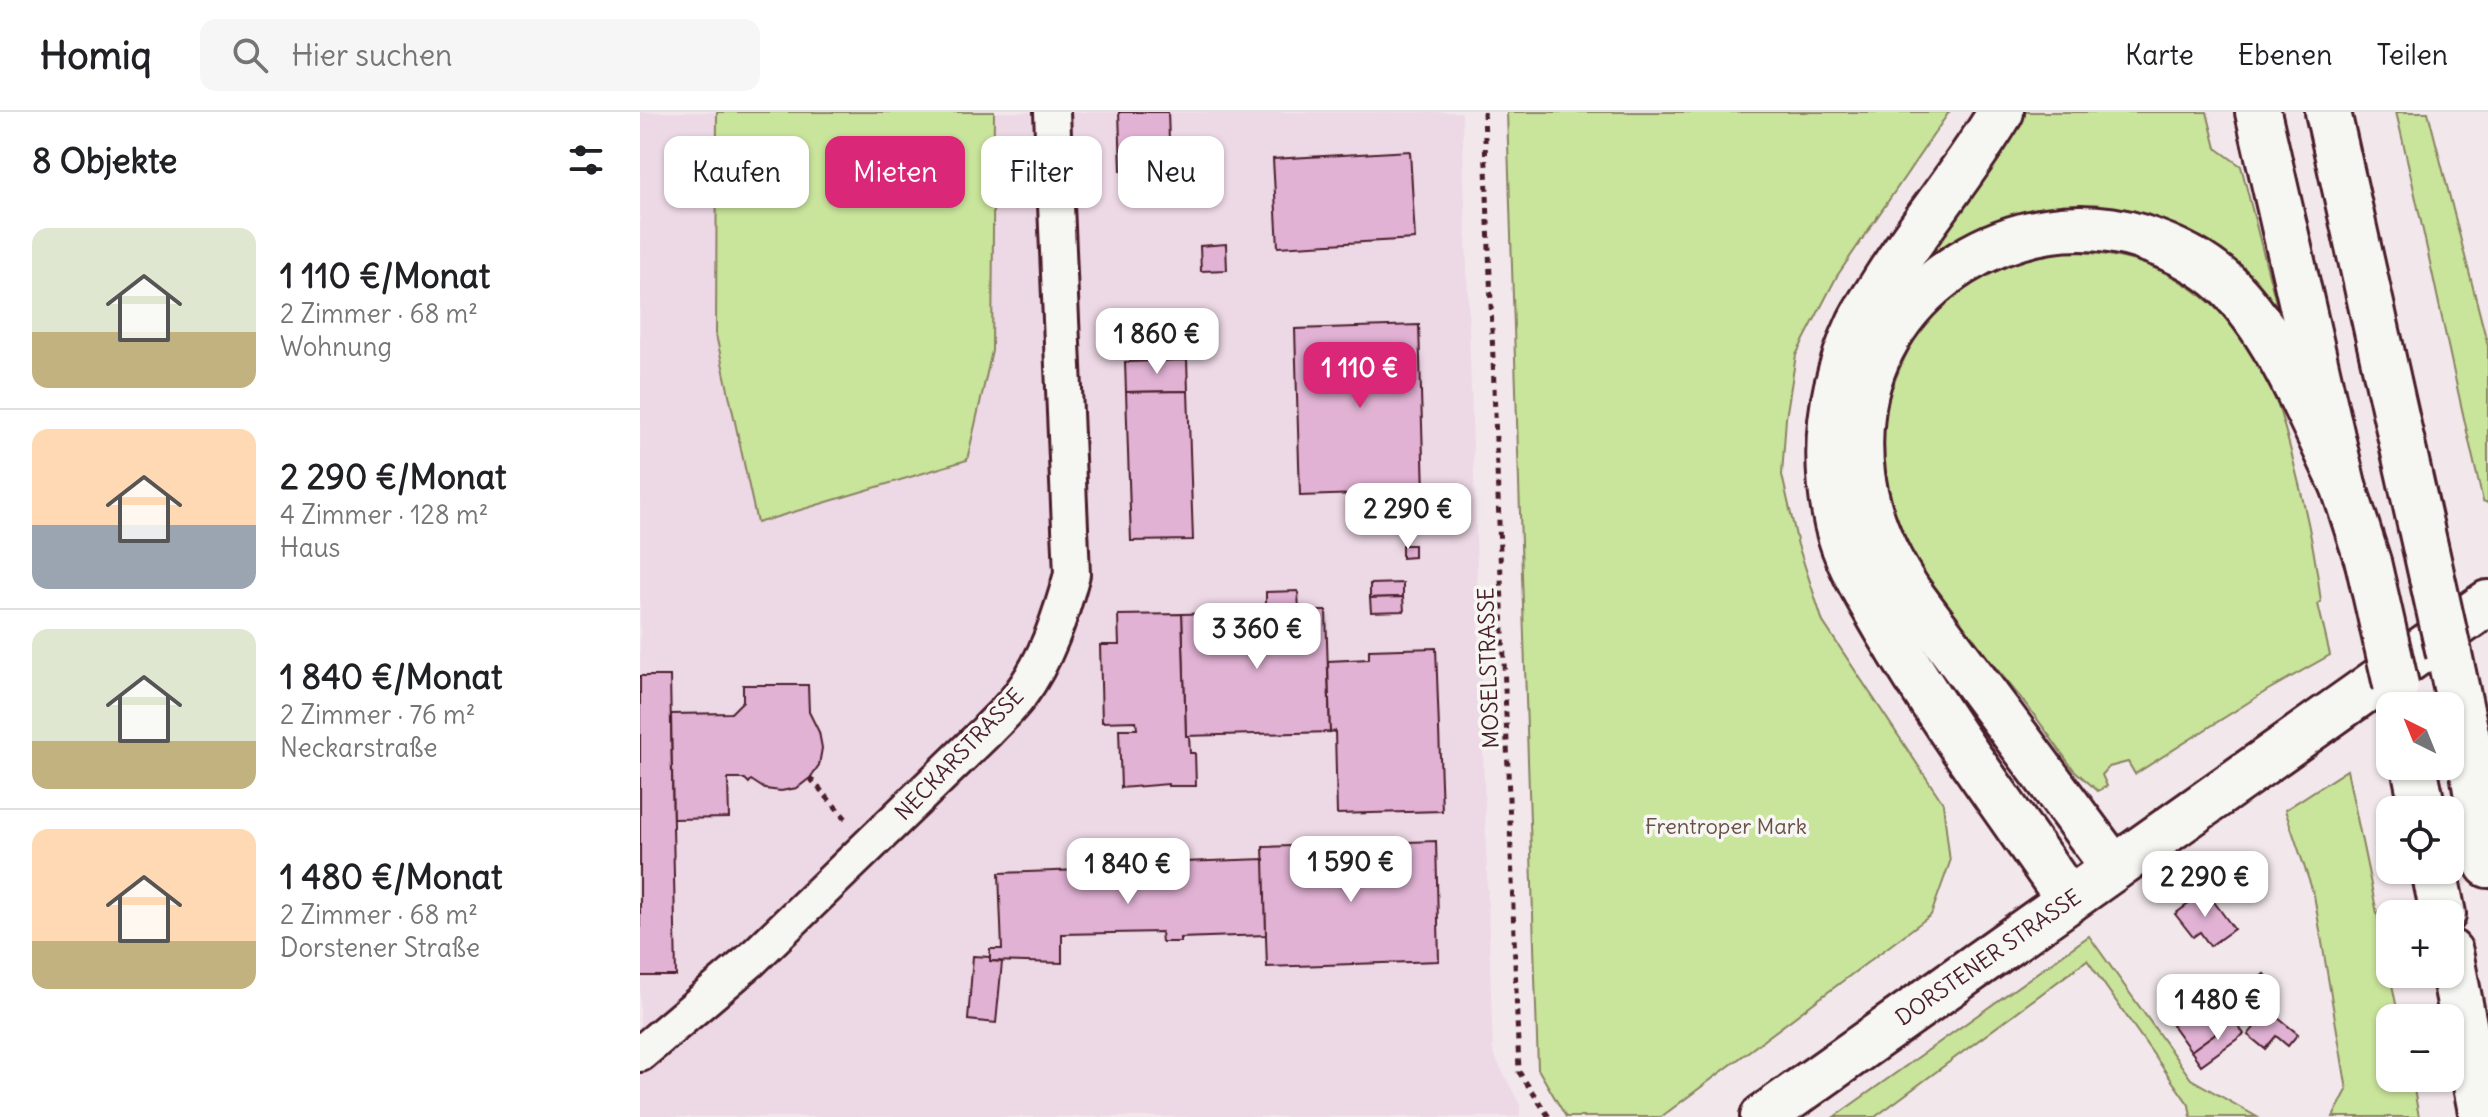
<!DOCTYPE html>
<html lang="de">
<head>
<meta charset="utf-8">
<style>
	:root { --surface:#fff; --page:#f6f6f6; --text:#202124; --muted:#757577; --line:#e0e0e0; --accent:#db2777 }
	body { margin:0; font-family:Delius,sans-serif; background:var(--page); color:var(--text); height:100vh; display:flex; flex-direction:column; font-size:30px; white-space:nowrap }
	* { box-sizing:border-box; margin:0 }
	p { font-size:26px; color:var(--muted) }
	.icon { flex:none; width:44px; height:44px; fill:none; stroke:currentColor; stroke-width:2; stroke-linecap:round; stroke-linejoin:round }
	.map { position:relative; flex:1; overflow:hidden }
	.drawer { display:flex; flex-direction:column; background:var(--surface); width:640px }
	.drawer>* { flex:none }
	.guide { position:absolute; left:24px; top:24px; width:760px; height:72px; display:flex; gap:16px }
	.needle { width:52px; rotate:317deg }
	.tools { position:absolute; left:1736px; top:580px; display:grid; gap:16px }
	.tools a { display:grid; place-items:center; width:88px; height:88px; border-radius:16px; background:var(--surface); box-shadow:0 2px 6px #0004; font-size:40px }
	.price { position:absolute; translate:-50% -68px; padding:0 18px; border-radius:16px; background:#fff; color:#222; font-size:26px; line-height:52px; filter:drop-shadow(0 2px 4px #0008) }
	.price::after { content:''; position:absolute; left:50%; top:48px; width:24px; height:18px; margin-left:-12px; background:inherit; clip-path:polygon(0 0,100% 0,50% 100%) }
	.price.current { background:var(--accent); color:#fff }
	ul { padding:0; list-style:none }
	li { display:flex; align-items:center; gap:24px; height:200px; padding:0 32px }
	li+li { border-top:2px solid var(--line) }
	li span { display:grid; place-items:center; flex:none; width:224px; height:160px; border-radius:16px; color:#555 }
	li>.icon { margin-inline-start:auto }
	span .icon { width:96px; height:96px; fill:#fffc; stroke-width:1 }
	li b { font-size:34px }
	h2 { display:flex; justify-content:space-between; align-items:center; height:96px; padding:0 32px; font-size:34px }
	.chip { padding:0 28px; border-radius:16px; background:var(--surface); box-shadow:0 2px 6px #0004; font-size:28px; line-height:72px }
	.chip.current { background:var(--accent); color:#fff }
	header { display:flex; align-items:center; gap:48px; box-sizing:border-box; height:112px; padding:0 40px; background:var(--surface); border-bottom:2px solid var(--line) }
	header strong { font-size:38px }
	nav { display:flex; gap:44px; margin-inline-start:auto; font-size:28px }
	.search { width:560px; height:72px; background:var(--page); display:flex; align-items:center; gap:20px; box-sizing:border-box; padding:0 28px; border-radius:16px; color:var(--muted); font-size:30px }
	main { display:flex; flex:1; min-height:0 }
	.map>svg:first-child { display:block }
</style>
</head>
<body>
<header>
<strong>Homiq</strong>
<div class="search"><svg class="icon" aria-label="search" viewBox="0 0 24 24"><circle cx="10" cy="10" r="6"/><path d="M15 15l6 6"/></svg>Hier suchen</div>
<nav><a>Karte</a><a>Ebenen</a><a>Teilen</a></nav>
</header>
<main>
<section class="drawer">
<h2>8 Objekte<svg class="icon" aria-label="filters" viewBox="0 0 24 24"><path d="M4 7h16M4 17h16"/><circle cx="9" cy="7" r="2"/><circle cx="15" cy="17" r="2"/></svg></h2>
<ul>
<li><span style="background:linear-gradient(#dfe7d0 65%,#c2b280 0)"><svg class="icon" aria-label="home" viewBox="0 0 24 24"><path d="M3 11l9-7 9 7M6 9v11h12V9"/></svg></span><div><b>1 110 €/Monat</b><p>2 Zimmer · 68 m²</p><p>Wohnung</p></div></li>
<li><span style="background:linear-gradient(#ffd9b3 60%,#9aa5b1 0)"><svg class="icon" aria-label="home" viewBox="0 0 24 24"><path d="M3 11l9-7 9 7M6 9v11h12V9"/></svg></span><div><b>2 290 €/Monat</b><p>4 Zimmer · 128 m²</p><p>Haus</p></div></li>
<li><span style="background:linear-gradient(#dfe7d0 70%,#c2b280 0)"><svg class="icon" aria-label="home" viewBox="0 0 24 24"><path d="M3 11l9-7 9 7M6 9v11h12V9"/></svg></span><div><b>1 840 €/Monat</b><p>2 Zimmer · 76 m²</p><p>Neckarstraße</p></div></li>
<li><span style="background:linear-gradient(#ffd9b3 70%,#c2b280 0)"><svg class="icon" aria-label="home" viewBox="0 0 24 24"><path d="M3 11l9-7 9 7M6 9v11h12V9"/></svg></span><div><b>1 480 €/Monat</b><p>2 Zimmer · 68 m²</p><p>Dorstener Straße</p></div></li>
</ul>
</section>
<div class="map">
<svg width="1848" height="1005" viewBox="0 0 1848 1005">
	<rect width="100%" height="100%" fill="#f2e8ec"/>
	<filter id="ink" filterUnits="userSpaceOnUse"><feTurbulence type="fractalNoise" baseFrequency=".0125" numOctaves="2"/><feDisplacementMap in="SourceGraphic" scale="16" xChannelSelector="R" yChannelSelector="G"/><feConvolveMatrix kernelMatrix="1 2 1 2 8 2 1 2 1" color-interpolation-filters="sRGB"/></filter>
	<g filter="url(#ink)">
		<!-- built -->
		<polygon fill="#edd8e5" points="0,0 822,0 853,941 880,993 880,1005 0,1005"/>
		<!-- green -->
		<g fill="#c9e49b" stroke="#8a8263" stroke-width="2">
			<polygon points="77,0 354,0 352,239 327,348 117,411 76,223"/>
			<polygon points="867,0 1309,0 1197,164 1156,243 1146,306 1142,363 1158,433 1183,510 1303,691 1310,750 1291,803 1021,1005 926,1005 898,957"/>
			<polygon points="1375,0 1567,0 1576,36 1601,54 1643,218 1459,106 1264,184 1275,144"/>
			<path d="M1756 0H1788L1848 234V391L1843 389C1812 260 1787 129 1756 0Z"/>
			<path d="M1424 140C1522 138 1595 191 1633 281 1644 307 1650 336 1657 364 1668 406 1676 447 1681 490L1678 492 1690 543 1628 578 1495 662 1488 650 1469 655 1462 663 1467 674 1458 679 1434 658C1416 634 1399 608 1380 585 1325 517 1245 432 1241 340 1239 305 1252 271 1267 241 1284 206 1318 175 1353 158 1375 147 1401 144 1424 140Z"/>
			<polygon points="1707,658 1759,906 1750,906 1750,966 1772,966 1779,1005 1693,1005 1707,978 1674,783 1645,698"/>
			<polygon points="1449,824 1551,967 1617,1005 1551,1005 1549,993 1447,848 1235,1005 1194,1005"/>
		</g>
		<!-- building -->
		<g fill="#e1b2d4" stroke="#4a1f2b" stroke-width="2">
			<polygon points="479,0 528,0 530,57 481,59"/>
			<polygon points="770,39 775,127 638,135 633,47"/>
			<polygon points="586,132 587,158 561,159 560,134"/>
			<polygon points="779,213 784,380 660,384 655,217"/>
			<polygon points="547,248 548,279 486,280 485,250"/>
			<polygon points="548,279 553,428 491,429 486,280"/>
			<polygon points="762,433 774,433 774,445 762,446"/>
			<polygon points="763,471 763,485 730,486 730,472"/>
			<polygon points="658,479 659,499 686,499 690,620 546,624 542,502 626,500 626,480"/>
			<polygon points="763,485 764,499 731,500 730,486"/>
			<polygon points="542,502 546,624 549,624 550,641 555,641 556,674 528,674 528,672 481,676 479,617 497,617 496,609 462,610 460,533 479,533 478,503"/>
			<polygon points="796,536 802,699 697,702 695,619 690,620 688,549 729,547 729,538"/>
			<polygon points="0,564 30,564 36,864 0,864"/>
			<polygon points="103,573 168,573 169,600 179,620 182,636 179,653 170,666 157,676 141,679 125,677 111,668 109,671 105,667 88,667 89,706 33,707 31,602 91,601 103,589"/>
			<polygon points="796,729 799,849 627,855 623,735"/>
			<polygon points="624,747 626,823 540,826 540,830 522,830 521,820 422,822 422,851 350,849 350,837 362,837 359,761 521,755 522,766 544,765 543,750"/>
			<polygon points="1566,779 1594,817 1570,834 1560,820 1553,825 1535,802"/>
			<polygon points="333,844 350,845 350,849 362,850 356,911 328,908"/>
			<polygon points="1624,862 1640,880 1616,900 1601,881"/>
			<polygon points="1574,879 1594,908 1551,939 1530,910 1533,908 1530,904 1545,893 1548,897"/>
			<polygon points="1628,898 1658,922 1648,934 1636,924 1625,937 1608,923"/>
			<polygon points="1594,908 1604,922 1561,953 1551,939"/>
		</g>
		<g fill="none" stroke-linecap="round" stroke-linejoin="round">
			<!-- street casing -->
			<g stroke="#4a1f2b" stroke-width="40">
				<path id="street" d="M0 942 111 848 346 620C357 608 370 597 380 583 406 549 421 503 432 462L412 0"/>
			</g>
			<!-- primary casing -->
			<g stroke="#4a1f2b" stroke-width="50">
				<polyline id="primary" points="1123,1005 1848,491"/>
			</g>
			<!-- highway casing -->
			<g stroke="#4a1f2b" stroke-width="50">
				<g id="highway">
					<path d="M1361 0C1326 59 1281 111 1244 170 1236 183 1226 197 1219 211 1189 275 1182 343 1197 412 1206 450 1227 483 1246 516 1301 610 1367 698 1429 788"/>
					<polyline points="1618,0 1703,373 1728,450"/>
					<polyline points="1688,0 1781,416"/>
					<polyline points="1809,542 1829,635 1848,753"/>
					<polyline points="1774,654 1783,698"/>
					<path d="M1474 756 1269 480C1233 426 1214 369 1222 303 1236 174 1379 87 1500 125 1531 135 1561 149 1585 171 1636 218 1672 310 1703 373"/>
					<polyline points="1794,758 1803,802"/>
					<polyline points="1810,840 1842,1005"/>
				</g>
			</g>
			<!-- path -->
			<g stroke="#4a1f2b" stroke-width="5" stroke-dasharray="6 6" stroke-linecap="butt">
				<polyline points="844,0 879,960 909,1005"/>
				<polyline points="170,666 208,709"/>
			</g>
			<!-- street -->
			<use href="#street" stroke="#f6f6f2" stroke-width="34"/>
			<!-- primary -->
			<use href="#primary" stroke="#f6f6f2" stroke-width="44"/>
			<!-- highway -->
			<use href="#highway" stroke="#f6f6f2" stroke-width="44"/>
			<!-- highway-bridge casing -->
			<g stroke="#4a1f2b" stroke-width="50" stroke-linecap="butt">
				<g id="highway-bridge">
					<polyline points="1781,416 1809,542"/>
					<polyline points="1728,450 1756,573"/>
				</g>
			</g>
			<!-- highway-bridge -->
			<use href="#highway-bridge" stroke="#f6f6f2" stroke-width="44"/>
		</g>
	</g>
	<g text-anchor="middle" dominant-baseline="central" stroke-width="7" stroke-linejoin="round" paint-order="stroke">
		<!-- street labels -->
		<g font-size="22" fill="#4a1f2b" stroke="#f6f6f2">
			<text transform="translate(848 556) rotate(-92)">MOSELSTRASSE</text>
			<text transform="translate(319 642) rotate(-46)">NECKARSTRASSE</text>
			<text transform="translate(1348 845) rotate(-35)">DORSTENER STRASSE</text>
		</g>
		<!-- park labels -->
		<g font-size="22" fill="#6a5047" stroke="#f6f6f2">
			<text x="1086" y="714">Frentroper Mark</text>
		</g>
	</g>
</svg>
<div class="tools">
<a><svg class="needle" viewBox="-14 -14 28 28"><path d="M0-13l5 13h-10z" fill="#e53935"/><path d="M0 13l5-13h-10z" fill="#757577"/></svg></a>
<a><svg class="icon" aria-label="locate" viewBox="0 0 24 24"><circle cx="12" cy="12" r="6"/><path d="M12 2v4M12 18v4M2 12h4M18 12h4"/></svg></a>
<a>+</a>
<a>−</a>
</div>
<b class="price" style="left:517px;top:264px">1 860 €</b>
<b class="price current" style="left:720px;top:298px">1 110 €</b>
<b class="price" style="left:768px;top:439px">2 290 €</b>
<b class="price" style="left:617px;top:559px">3 360 €</b>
<b class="price" style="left:711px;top:792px">1 590 €</b>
<b class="price" style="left:488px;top:794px">1 840 €</b>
<b class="price" style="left:1565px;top:807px">2 290 €</b>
<b class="price" style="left:1578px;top:930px">1 480 €</b>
<div class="guide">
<a class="chip">Kaufen</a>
<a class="chip current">Mieten</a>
<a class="chip">Filter</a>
<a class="chip">Neu</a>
</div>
</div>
</main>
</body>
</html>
